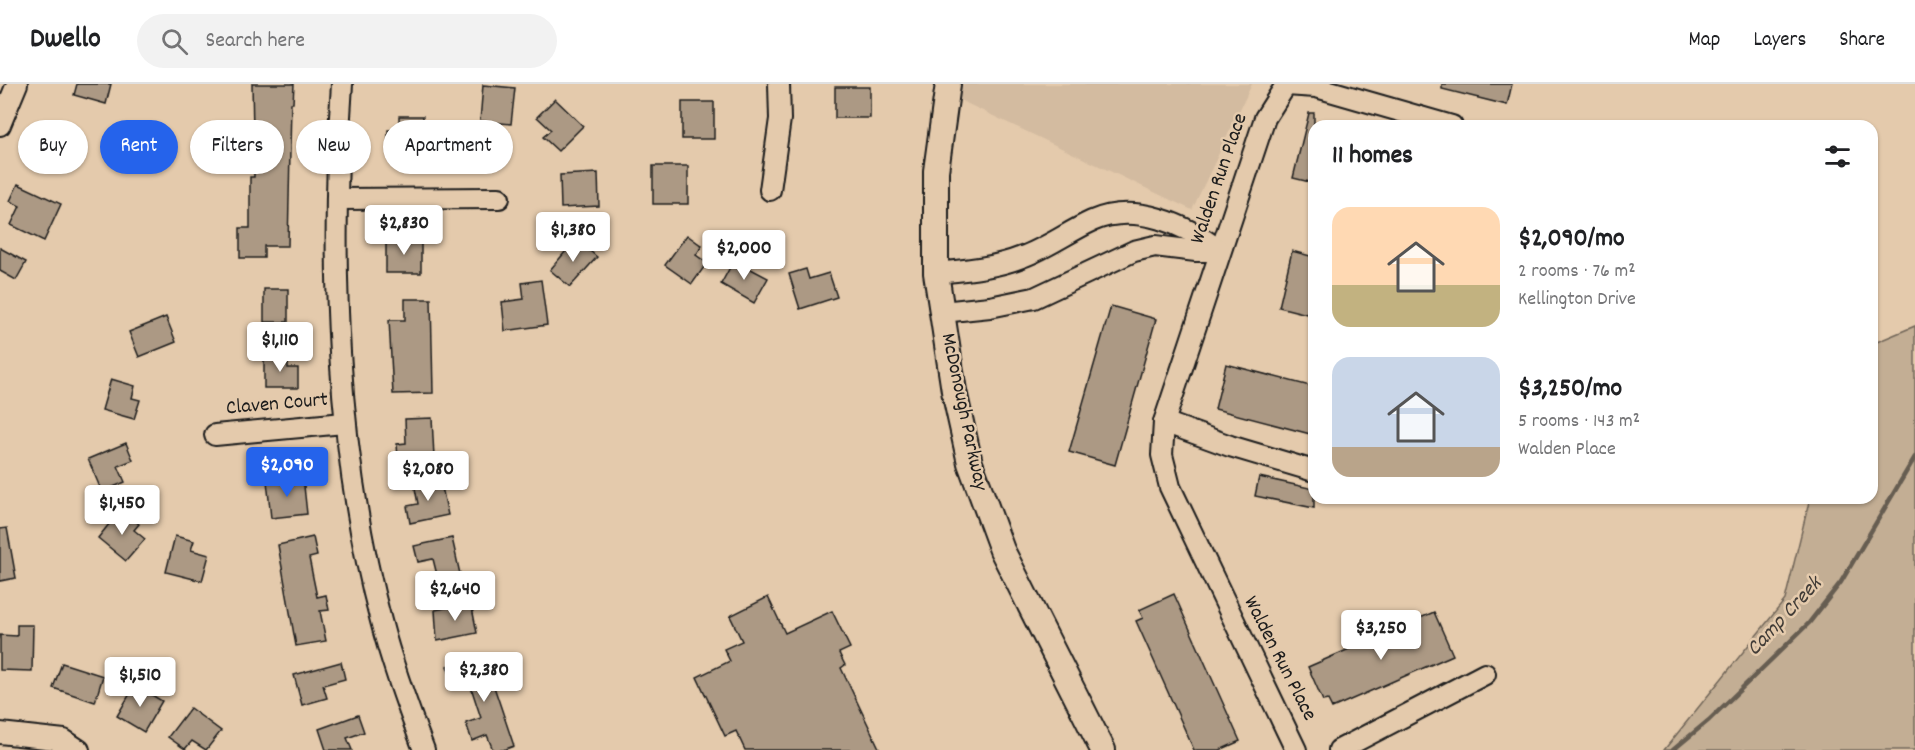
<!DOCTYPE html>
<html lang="en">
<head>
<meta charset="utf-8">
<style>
	:root { --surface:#fff; --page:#f2f2f2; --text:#202124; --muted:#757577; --line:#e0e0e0; --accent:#2563eb }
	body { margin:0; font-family:Dekko,sans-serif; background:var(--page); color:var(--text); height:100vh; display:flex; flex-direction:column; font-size:22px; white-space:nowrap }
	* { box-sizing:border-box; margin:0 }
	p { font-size:20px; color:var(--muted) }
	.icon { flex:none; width:33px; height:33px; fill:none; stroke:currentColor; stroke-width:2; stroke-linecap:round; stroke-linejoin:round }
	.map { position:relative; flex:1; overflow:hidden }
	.drawer { position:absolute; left:1308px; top:36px; width:570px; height:384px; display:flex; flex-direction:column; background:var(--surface); border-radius:18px; box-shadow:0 2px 4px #0004 }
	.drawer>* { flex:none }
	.top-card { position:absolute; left:18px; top:36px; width:570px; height:54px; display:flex; gap:12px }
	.price { position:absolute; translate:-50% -51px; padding:0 14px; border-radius:6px; background:#fff; color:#222; font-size:20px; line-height:39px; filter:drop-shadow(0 2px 3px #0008) }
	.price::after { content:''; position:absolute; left:50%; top:36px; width:18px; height:14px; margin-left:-9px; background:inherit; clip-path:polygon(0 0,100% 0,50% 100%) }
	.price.active { background:var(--accent); color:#fff }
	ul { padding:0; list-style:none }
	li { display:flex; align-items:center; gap:18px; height:150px; padding:0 24px }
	li span { display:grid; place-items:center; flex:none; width:168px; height:120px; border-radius:18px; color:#555 }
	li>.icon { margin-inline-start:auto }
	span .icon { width:72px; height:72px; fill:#fffc; stroke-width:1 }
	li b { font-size:26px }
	h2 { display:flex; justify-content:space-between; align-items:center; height:72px; padding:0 24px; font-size:26px }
	.pill { padding:0 21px; border-radius:27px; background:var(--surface); box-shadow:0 2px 4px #0004; font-size:21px; line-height:54px }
	.pill.active { background:var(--accent); color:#fff }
	header { display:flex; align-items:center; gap:36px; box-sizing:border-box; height:84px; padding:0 30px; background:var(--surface); border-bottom:2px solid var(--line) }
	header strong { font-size:28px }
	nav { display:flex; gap:33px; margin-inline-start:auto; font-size:21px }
	.search { width:420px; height:54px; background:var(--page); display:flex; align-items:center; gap:15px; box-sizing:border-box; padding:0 21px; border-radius:33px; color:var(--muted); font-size:22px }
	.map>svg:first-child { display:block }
</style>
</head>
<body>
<header>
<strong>Dwello</strong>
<div class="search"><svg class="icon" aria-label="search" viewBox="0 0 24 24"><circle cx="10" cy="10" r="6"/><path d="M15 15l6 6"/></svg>Search here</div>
<nav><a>Map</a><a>Layers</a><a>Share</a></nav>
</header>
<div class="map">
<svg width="1915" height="666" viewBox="0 0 1915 666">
	<rect width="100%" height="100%" fill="#e4caac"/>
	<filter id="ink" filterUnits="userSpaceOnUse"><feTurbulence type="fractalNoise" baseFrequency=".0167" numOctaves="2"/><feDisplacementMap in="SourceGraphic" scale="12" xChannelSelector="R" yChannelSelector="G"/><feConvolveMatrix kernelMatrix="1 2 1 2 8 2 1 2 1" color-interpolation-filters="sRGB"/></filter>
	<g filter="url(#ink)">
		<!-- built -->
		<polygon fill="#d3bba0" points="949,0 1252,0 1192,126 947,10"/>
		<!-- green -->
		<polygon fill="#c3ae94" stroke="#706558" stroke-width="1.5" points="1915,242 1915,666 1664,666 1785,516 1810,414 1872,414 1872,260"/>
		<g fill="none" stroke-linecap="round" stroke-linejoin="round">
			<!-- stream -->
			<polyline stroke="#665d51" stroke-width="4.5" points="1673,666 1709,636 1809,539 1841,498 1915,373"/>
		</g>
		<!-- building -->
		<g fill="#ac9984" stroke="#1c1c1c" stroke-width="1.5">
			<polygon points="77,0 111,0 106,20 74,11"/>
			<polygon points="252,0 294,0 293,19 291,19 288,162 264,162 264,174 240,174 240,144 250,144 250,93 254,93"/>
			<polygon points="1442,0 1512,0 1507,21 1442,5"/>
			<polygon points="483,1 515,4 511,40 480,37"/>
			<rect x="835" y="3" width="35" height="31"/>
			<polygon points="555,15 583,42 558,67 543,53 551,46 537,33"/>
			<rect x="682" y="18" width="32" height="37"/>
			<polygon points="1309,29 1314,29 1314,99 1293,94"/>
			<polygon points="399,32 423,32 423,64 388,64 388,46 399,46"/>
			<polygon points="59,45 82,57 67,87 35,72 44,52 54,57"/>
			<rect x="653" y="82" width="35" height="38"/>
			<polygon points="598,89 599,122 561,124 560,91"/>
			<polygon points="18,100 61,120 44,157 11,141 20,122 10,117"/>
			<polygon points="687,151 702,162 696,171 707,179 692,200 665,181"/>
			<polygon points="576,155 597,173 570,203 550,186"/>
			<rect x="386" y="156" width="35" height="33"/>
			<polygon points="0,164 26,178 16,196 0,187"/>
			<polygon points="1292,167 1314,173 1314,200 1307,230 1279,223"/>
			<polygon points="734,176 768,194 754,219 721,200"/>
			<polygon points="806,185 809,195 829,189 837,213 800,225 789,190"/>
			<polygon points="541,196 547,241 505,247 502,218 524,215 522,199"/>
			<rect x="264" y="205" width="24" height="33"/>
			<polygon points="405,215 431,215 433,309 393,310 389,236 405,236"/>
			<polygon points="1111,222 1156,235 1115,381 1069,368"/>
			<polygon points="166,233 176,258 139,273 129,248"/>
			<polygon points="288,272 288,284 298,284 298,304 264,304 264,273"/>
			<polygon points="1226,280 1314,303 1314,351 1215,325"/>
			<polygon points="111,295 135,302 132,314 140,316 134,335 102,326"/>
			<polygon points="432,334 434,373 398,375 397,360 406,359 405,335"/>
			<polygon points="126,359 133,376 118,382 125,398 102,408 88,375"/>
			<polygon points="303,393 307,430 271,434 267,397"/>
			<polygon points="1259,393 1314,405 1314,424 1255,412"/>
			<polygon points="440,394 448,431 410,439 407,422 418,420 414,399"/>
			<polygon points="121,425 139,440 134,446 145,455 126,477 98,454"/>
			<polygon points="7,444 16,494 0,497 0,445"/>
			<polygon points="175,452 194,457 191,466 209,471 202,497 166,488"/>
			<polygon points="313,453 317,472 309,474 317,513 326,511 329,526 320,527 326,557 296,562 278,461"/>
			<polygon points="452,454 460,490 438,495 433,475 418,478 414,462"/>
			<polygon points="1174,510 1240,657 1220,666 1194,666 1136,537 1143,534 1139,526"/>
			<polygon points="768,513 785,549 832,527 850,564 839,569 845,581 841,584 880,666 745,666 736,647 725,652 697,593 730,577 724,565 742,557 730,532"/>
			<polygon points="471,519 477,549 437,557 435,526"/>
			<polygon points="1434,528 1453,571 1332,624 1328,616 1323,617 1308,583"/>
			<polygon points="17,541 33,541 32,587 0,586 0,551 17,552"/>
			<polygon points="483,570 514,662 503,666 493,666 487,651 472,657 466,639 481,634 468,594 453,599 447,582"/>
			<polygon points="341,578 345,595 323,601 327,614 302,621 294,591"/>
			<polygon points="62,579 103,592 95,618 53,604"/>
			<polygon points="135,601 162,617 144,648 117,632"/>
			<polygon points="190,624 221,647 206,666 192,657 185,665 168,653"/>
			<polygon points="358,631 364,648 347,654 352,666 326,666 319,645"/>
		</g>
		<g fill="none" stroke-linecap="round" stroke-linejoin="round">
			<!-- minor casing -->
			<g stroke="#1c1c1c" stroke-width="24">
				<g id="minor">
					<path d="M342 0C330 173 336 369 381 537 392 580 408 624 424 666"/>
					<polyline points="1286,1 1265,34 1164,338 1162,371 1170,403 1296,666"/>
					<polyline points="1286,1 1316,3 1452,42"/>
					<polyline points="0,41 17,0"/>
					<polyline points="770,106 780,35 779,0"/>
					<polyline points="338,115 499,114"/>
					<path d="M936 189C966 186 994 184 1022 173 1047 164 1068 148 1092 137 1135 118 1186 140 1220 167"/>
					<polyline points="942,228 990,223 1034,214 1134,167 1155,162 1196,167 1220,167"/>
					<polyline points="1164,338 1230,362 1314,387"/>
					<polyline points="215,351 344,339"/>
					<polyline points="0,649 64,656 79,666"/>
					<polyline points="1339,666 1485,590"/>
				</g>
			</g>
			<!-- tertiary casing -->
			<g stroke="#1c1c1c" stroke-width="28">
				<polyline id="tertiary" points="948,0 936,87 936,189 954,307 970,379 1002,466 1103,666"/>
			</g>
			<!-- minor -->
			<use href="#minor" stroke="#e4caac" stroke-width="20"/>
			<!-- tertiary -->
			<use href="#tertiary" stroke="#e4caac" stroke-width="24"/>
		</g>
	</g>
	<g text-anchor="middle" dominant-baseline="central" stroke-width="5" stroke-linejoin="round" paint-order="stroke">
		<!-- street labels -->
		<g font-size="21" fill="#1c1c1c" stroke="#e4caac">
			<text transform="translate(1220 95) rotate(-71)">Walden Run Place</text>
			<text transform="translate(277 321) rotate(-5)">Claven Court</text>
			<text transform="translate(963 328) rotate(78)">McDonough Parkway</text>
			<text transform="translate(1279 575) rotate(63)">Walden Run Place</text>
		</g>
		<!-- water labels -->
		<g font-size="22" font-style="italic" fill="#413c37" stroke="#e4caac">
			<text transform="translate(1785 533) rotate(-47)">Camp Creek</text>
		</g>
	</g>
</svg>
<b class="price" style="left:404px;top:172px">$2,830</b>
<b class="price" style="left:573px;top:179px">$1,380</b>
<b class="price" style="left:744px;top:197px">$2,000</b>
<b class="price" style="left:280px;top:289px">$1,110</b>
<b class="price active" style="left:287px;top:414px">$2,090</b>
<b class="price" style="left:428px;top:418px">$2,080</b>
<b class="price" style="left:122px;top:452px">$1,450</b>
<b class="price" style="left:455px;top:538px">$2,640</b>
<b class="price" style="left:1381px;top:577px">$3,250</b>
<b class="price" style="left:484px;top:619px">$2,380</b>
<b class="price" style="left:140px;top:624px">$1,510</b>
<div class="top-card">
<a class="pill">Buy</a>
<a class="pill active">Rent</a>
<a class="pill">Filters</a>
<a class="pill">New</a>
<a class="pill">Apartment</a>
</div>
<section class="drawer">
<h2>11 homes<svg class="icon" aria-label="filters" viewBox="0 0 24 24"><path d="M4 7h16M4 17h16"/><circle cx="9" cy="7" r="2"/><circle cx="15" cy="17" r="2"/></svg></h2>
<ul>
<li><span style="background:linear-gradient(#ffd9b3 65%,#c2b280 0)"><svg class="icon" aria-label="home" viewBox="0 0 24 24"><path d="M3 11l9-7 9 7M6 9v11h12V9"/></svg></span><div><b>$2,090/mo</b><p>2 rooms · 76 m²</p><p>Kellington Drive</p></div></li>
<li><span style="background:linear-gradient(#c9d6e8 75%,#b9a48a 0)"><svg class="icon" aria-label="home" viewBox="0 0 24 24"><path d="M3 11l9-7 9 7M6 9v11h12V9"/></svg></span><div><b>$3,250/mo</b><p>5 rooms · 143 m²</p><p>Walden Place</p></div></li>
</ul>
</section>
</div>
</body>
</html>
